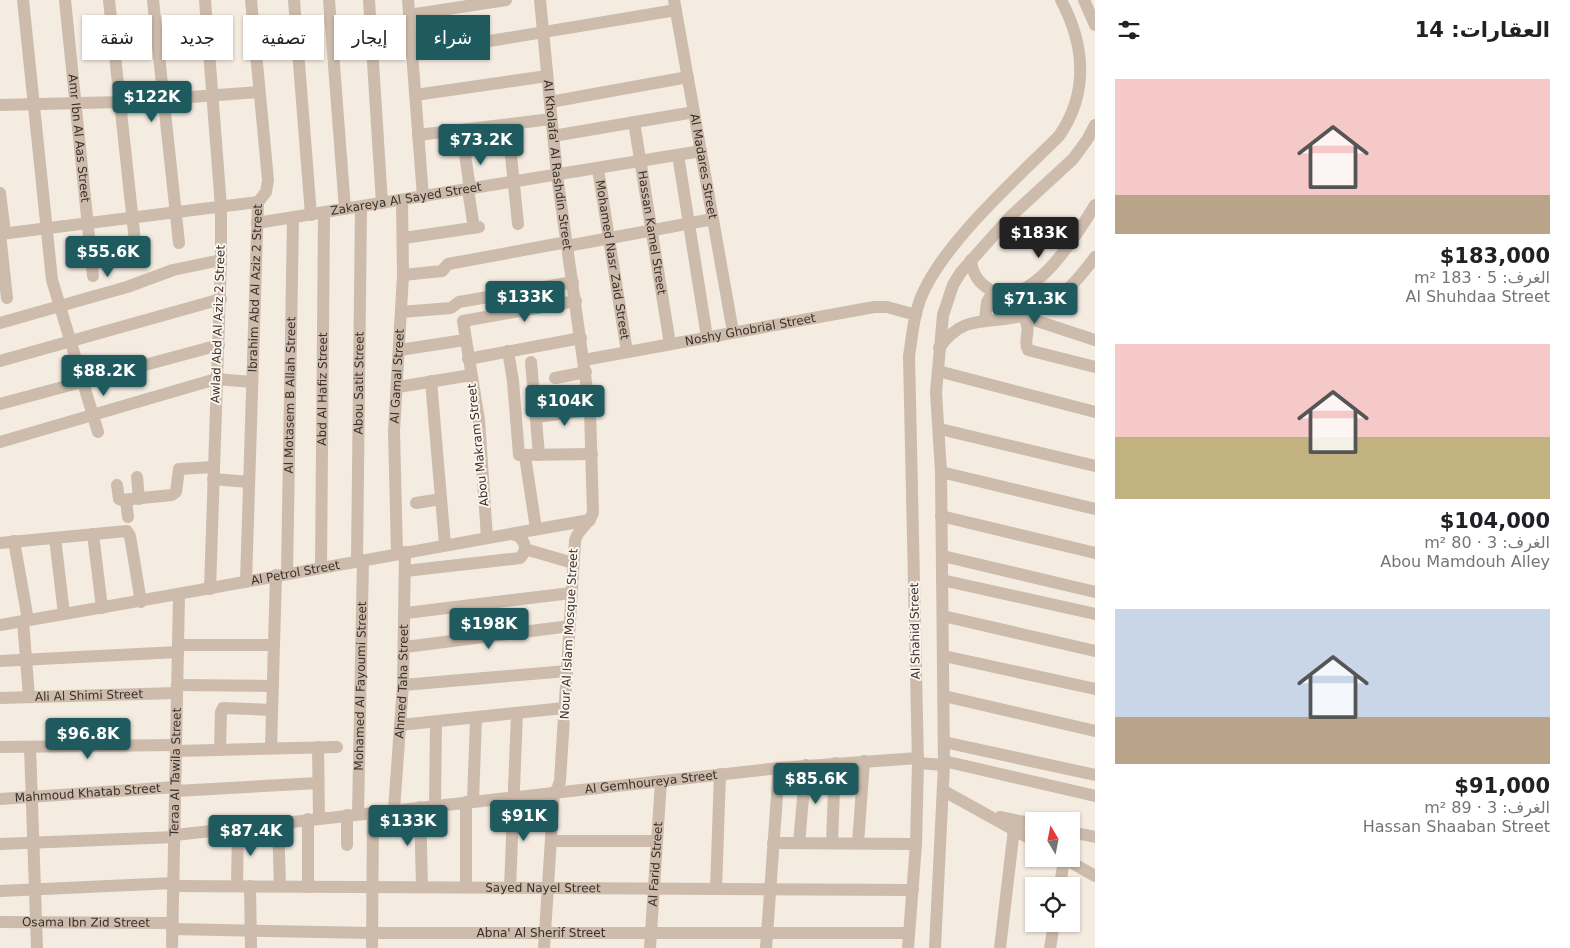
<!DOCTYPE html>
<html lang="ar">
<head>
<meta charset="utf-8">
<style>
	:root { --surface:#fff; --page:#f2f2f2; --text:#202124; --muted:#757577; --accent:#1f5a5e }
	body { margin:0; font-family:"DejaVu Sans","Noto Naskh Arabic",sans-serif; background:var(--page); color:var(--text); direction:rtl; height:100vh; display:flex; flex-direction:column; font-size:19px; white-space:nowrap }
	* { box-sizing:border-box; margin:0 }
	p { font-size:16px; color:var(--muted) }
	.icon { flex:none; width:28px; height:28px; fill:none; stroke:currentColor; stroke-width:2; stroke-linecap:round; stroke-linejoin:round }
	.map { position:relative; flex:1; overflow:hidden; direction:ltr }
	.panel { display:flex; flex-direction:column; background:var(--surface); width:475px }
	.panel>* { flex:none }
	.top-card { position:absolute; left:15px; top:15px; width:475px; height:45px; direction:rtl; display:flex; gap:10px }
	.needle { width:32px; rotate:350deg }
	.fabs { position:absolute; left:1025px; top:812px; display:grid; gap:10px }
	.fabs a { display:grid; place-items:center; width:55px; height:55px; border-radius:0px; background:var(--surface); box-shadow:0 1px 4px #0004; font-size:25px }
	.price { position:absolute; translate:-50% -42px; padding:0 11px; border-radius:5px; background:var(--accent); color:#fff; font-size:16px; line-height:32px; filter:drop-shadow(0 1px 2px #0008) }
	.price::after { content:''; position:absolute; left:50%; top:30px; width:15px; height:11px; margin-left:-8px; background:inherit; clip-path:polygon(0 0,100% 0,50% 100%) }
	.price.active { background:#222; color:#fff }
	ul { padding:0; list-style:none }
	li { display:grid; align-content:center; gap:10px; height:265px; padding:0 20px }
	li span { display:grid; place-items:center; height:155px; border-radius:0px; color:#555 }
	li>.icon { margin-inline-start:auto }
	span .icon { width:90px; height:90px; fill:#fffc; stroke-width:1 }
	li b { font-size:21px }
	h2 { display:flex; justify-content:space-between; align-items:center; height:60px; padding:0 20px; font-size:21px }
	.tag { padding:0 18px; border-radius:0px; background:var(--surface); box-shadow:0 1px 4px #0004; font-size:18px; line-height:45px }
	.tag.active { background:var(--accent); color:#fff }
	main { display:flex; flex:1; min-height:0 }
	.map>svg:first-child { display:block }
</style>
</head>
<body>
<main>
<section class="panel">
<h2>العقارات: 14<svg class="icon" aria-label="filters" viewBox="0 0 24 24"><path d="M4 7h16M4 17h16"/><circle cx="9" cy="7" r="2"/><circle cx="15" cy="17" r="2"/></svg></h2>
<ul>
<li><span style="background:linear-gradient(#f6c9c9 75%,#b9a48a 0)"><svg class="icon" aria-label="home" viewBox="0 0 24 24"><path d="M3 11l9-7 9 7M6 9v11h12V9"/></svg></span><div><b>$183,000</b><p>الغرف: 5 · 183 m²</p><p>Al Shuhdaa Street</p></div></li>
<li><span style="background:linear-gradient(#f6c9c9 60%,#c2b280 0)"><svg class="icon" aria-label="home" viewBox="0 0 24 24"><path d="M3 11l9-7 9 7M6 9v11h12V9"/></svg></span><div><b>$104,000</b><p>الغرف: 3 · 80 m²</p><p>Abou Mamdouh Alley</p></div></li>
<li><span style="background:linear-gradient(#c9d6e8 70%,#b9a48a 0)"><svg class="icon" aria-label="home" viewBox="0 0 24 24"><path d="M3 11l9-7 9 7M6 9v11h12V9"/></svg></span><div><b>$91,000</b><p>الغرف: 3 · 89 m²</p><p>Hassan Shaaban Street</p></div></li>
</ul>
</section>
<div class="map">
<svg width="1095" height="948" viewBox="0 0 1095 948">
	<rect width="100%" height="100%" fill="#f4ebe1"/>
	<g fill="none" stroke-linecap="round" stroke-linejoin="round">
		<!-- minor -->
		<g stroke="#cdbbac" stroke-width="12">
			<polyline points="23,0 52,280 98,432"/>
			<path id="s1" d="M65 0 93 276"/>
			<polyline points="109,0 137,260"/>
			<polyline points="153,0 179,243"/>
			<polyline points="205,0 221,207 221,260 210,589"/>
			<polyline points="294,0 311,215"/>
			<polyline points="329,0 345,209"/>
			<polyline points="369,0 382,203"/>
			<polyline points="408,0 423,197"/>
			<path id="s2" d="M540 0 557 175 590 410 593 513C589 524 577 530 575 541L560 781 557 790 554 792 544 948"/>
			<path id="s3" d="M674 0 733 332"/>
			<polyline points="1084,0 1095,25"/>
			<polyline points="409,15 506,0"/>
			<polyline points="159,54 209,51"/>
			<polyline points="412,54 676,10"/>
			<polyline points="415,95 547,76"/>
			<polyline points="550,102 688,77"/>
			<polyline points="0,105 121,102 258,92"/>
			<path id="s4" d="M634 122 670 344"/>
			<polyline points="418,135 551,119"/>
			<polyline points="553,136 694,112"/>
			<polyline points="510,146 518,224"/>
			<polyline points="464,147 470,189"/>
			<polyline points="678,155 707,337"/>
			<path id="s5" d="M598 169 627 352"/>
			<polyline points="468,190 474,228"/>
			<polyline points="0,193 5,233"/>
			<path id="s6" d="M257 223 701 151"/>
			<polyline points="0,234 258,202"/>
			<polyline points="0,234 7,298"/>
			<polyline points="404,238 479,227"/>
			<polyline points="567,246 713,219"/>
			<path d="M971 260C972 273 979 284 991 290 1032 311 1077 234 1095 205"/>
			<polyline points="403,275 442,271 448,264 567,242"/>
			<polyline points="401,312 451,308 459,302 573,282"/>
			<path d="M1022 316C1034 329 1022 339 1028 350L1095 367"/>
			<polyline points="1022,316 1095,340"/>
			<polyline points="985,320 987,302 993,292"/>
			<polyline points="0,323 127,287 173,270 221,260"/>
			<path d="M939 348C964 313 986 325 1021 316 1054 308 1076 283 1095 257"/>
			<polyline points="399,350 465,340"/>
			<polyline points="508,351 513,381 519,455 592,454"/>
			<polyline points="468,359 581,338"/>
			<path id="s7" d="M584 360 874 307H887L916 315"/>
			<polyline points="0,361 221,299"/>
			<polyline points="531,362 539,455"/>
			<polyline points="938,371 1095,412"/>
			<polyline points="555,378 586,372"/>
			<polyline points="431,381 445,545"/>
			<polyline points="398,387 471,375"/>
			<polyline points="0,404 219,345"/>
			<polyline points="536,417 590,410"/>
			<polyline points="940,429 1095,466"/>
			<polyline points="0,442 216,379 252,382"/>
			<polyline points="525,456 536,529"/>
			<polyline points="941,472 1095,509"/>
			<polyline points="137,477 139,499"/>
			<polyline points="213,479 249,482"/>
			<polyline points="117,485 119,499 122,500 172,495 176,492 179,469 214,467"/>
			<polyline points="126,500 128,517"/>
			<polyline points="416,503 441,499"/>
			<polyline points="941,516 1095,553"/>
			<polyline points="93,534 102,608"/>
			<polyline points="55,538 64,614"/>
			<polyline points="487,538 479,420 463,321 576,301"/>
			<polyline points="14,541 28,620"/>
			<polyline points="0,543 127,531 130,536 141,602"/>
			<polyline points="525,549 573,563"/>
			<path id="s8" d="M397 554 394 431 403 275 402 200"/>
			<polyline points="943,556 1095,592"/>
			<path id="s9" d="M357 561 361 207"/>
			<path id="s10" d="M321 567 324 213"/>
			<path d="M405 571 520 558C530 548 523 536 512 534"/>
			<path id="s11" d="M287 573 293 218"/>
			<polyline points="942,580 1095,614"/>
			<path id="s12" d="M246 582 258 202 266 192 268 180 251 0"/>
			<polyline points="406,613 571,593"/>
			<polyline points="943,616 1095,651"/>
			<polyline points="23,621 29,697"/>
			<path id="s13" d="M0 625C197 592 393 554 590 520"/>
			<polyline points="178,645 274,645"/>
			<polyline points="405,647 570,626"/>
			<polyline points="944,656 1095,689"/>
			<polyline points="0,661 178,652"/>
			<polyline points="177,685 273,686"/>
			<polyline points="403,685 567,671"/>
			<polyline points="944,696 1095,731"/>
			<path id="s14" d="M0 698 177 693"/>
			<polyline points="400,725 564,708"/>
			<polyline points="944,742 1095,775"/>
			<polyline points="0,747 176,745"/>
			<polyline points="30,747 37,948"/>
			<polyline points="318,747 319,818"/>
			<polyline points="271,748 276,575"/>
			<polyline points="220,749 221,712 223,708 272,710"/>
			<polyline points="176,751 337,747"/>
			<polyline points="944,761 1095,796"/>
			<polyline points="918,763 944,765"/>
			<polyline points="176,791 318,783"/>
			<polyline points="944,791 1034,841"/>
			<path id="s15" d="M0 799 176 787"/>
			<polyline points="473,801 476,718"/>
			<polyline points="435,805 436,722"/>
			<polyline points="420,807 422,887"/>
			<path id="s16" d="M394 810 403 685 405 552"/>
			<path id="s17" d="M358 814 363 560"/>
			<polyline points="347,815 347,845"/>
			<polyline points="1000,817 1034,824"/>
			<polyline points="308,819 308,887"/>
			<polyline points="278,823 280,886"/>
			<polyline points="1071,832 1095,837"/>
			<path id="s18" d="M175 835 779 768 918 758"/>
			<polyline points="551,841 657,841"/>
			<polyline points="773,843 916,844"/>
			<polyline points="799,843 806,765"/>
			<polyline points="832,843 835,763"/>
			<polyline points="858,843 864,761"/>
			<polyline points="0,844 175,837"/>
			<polyline points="1065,859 1095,876"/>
			<path id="s19" d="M173 886 913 890"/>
			<polyline points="237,886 238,828"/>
			<polyline points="250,886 251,948"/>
			<polyline points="1060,886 1064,859"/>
			<polyline points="466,887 466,802"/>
			<polyline points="510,888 517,713"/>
			<polyline points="716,889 720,774"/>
			<polyline points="0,891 174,883"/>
			<path id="s20" d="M0 922 172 923"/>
			<path id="s21" d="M172 929 372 933H909"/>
			<path id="s22" d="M172 948 179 595"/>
			<polyline points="372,948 373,812"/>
			<path id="s23" d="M650 948 661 781"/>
			<polyline points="766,948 779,768"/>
			<path d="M908 948 916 844 918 763 909 356C912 338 913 318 920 300 940 246 1017 178 1059 136 1089 93 1085 45 1061 0"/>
			<polyline points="935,948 944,765 941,472 936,392 943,315 953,285 961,272 1010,217 1073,159 1087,140 1095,125"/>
			<polyline points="1000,948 1014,829"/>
			<polyline points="1050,948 1054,924"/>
		</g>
	</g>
	<g text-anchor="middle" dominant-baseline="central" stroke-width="4" stroke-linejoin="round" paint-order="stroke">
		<!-- street labels -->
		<g font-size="12" fill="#3b302b" stroke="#fbf5ee">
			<text stroke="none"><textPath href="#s1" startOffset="139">Amr Ibn Al Aas Street</textPath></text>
			<text stroke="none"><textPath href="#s2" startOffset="166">Al Kholafa' Al Rashdin Street</textPath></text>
			<text stroke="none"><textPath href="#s3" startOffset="169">Al Madares Street</textPath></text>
			<text stroke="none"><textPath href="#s6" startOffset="151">Zakareya Al Sayed Street</textPath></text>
			<text stroke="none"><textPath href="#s4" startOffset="112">Hassan Kamel Street</textPath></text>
			<text stroke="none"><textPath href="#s5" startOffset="92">Mohamed Nasr Zaid Street</textPath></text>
			<text stroke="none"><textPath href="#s12" startOffset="294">Ibrahim Abd Al Aziz 2 Street</textPath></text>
			<text transform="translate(218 324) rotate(-88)">Awlad Abd Al Aziz 2 Street</text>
			<text stroke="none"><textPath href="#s7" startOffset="169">Noshy Ghobrial Street</textPath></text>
			<text stroke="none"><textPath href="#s8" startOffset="178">Al Gamal Street</textPath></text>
			<text stroke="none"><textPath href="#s9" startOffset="178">Abou Satit Street</textPath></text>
			<text stroke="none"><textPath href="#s10" startOffset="178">Abd Al Hafiz Street</textPath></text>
			<text stroke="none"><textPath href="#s11" startOffset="178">Al Motasem B Allah Street</textPath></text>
			<text transform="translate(478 445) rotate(-96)">Abou Makram Street</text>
			<text stroke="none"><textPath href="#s13" startOffset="300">Al Petrol Street</textPath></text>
			<text transform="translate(915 631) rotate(-91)">Al Shahid Street</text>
			<text transform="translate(569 634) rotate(-87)">Nour Al Islam Mosque Street</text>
			<text stroke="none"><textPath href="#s16" startOffset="129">Ahmed Taha Street</textPath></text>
			<text stroke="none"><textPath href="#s17" startOffset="128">Mohamed Al Fayoumi Street</textPath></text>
			<text stroke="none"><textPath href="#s14" startOffset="89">Ali Al Shimi Street</textPath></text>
			<text stroke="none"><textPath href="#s22" startOffset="176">Teraa Al Tawila Street</textPath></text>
			<text stroke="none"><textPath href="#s18" startOffset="479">Al Gemhoureya Street</textPath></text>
			<text stroke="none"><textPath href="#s15" startOffset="88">Mahmoud Khatab Street</textPath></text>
			<text stroke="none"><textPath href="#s23" startOffset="84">Al Farid Street</textPath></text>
			<text stroke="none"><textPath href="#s19" startOffset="370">Sayed Nayel Street</textPath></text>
			<text stroke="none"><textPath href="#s20" startOffset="86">Osama Ibn Zid Street</textPath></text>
			<text stroke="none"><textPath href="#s21" startOffset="369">Abna' Al Sherif Street</textPath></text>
		</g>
	</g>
</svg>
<div class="fabs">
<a><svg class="needle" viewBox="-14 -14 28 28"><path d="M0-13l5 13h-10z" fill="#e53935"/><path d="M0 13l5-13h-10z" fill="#757577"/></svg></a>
<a><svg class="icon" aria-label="locate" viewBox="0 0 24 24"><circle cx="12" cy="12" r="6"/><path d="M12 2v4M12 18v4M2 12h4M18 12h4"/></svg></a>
</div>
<b class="price" style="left:152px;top:123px">$122K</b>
<b class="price" style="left:481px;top:166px">$73.2K</b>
<b class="price active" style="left:1039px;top:259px">$183K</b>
<b class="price" style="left:108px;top:278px">$55.6K</b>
<b class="price" style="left:525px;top:323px">$133K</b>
<b class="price" style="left:1035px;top:325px">$71.3K</b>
<b class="price" style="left:104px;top:397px">$88.2K</b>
<b class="price" style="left:565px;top:427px">$104K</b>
<b class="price" style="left:489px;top:650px">$198K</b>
<b class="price" style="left:88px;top:760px">$96.8K</b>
<b class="price" style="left:816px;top:805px">$85.6K</b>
<b class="price" style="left:524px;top:842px">$91K</b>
<b class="price" style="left:408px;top:847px">$133K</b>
<b class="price" style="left:251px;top:857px">$87.4K</b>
<div class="top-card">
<a class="tag active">شراء</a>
<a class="tag">إيجار</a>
<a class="tag">تصفية</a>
<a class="tag">جديد</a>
<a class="tag">شقة</a>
</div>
</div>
</main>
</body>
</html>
